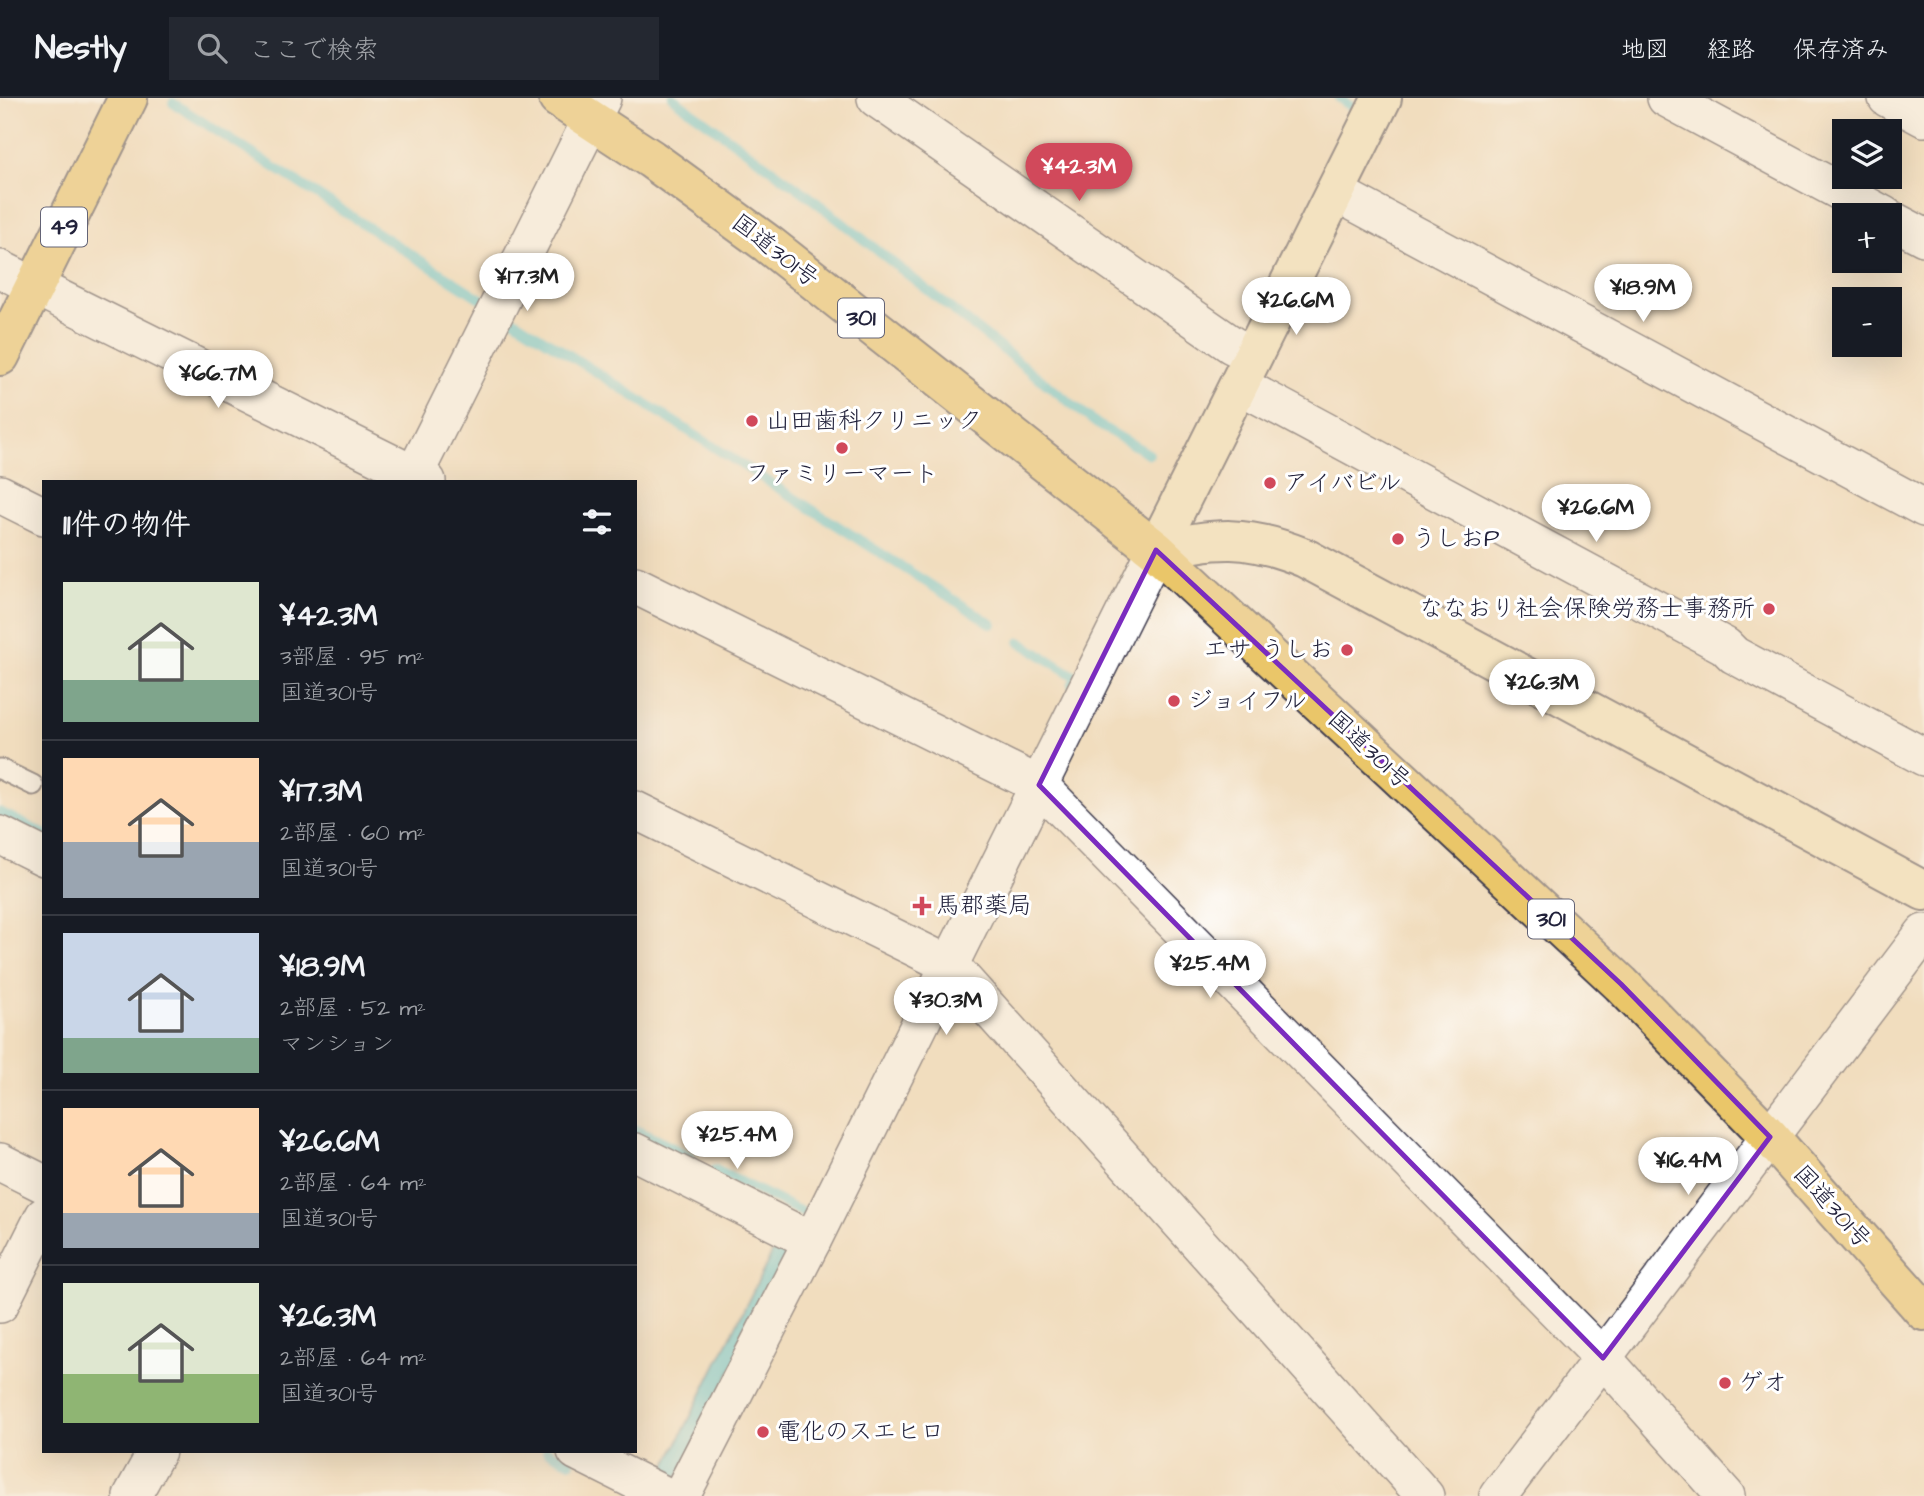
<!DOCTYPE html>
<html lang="ja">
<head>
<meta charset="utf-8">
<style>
	:root { --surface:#171b24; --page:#242831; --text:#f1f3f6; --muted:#9ea1a6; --line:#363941; --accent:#d1495b }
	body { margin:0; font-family:"Architects Daughter","Klee One",sans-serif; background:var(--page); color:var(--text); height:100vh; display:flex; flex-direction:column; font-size:26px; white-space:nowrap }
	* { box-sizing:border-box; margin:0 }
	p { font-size:23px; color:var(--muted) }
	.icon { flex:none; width:38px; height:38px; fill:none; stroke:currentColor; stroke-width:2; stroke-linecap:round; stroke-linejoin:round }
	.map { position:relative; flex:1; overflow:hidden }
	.panel { position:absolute; left:42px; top:382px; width:595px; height:973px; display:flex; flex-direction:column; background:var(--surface); border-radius:0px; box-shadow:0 7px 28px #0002 }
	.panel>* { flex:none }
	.controls { position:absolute; left:1832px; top:21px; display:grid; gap:14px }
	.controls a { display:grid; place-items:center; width:70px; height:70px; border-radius:0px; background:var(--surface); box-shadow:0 7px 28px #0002; font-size:35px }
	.price { position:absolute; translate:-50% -60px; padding:0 16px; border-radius:24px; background:#fff; color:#222; font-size:23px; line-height:46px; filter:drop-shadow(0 2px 4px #0008) }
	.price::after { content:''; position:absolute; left:50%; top:42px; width:21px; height:16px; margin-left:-10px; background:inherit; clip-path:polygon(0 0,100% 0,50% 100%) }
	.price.active { background:var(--accent); color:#fff }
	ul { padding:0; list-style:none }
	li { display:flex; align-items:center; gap:21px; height:175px; padding:0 21px }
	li+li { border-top:2px solid var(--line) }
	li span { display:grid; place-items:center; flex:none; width:196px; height:140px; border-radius:0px; color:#555 }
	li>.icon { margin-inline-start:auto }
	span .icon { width:84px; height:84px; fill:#fffc; stroke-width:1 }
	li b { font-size:30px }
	h2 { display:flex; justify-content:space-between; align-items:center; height:84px; padding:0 21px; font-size:30px }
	header { display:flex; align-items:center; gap:42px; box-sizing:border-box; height:98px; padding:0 35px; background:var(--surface); border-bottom:2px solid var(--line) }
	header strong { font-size:33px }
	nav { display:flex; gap:38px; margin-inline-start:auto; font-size:24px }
	.search { width:490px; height:63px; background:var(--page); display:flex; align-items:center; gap:18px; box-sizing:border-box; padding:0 24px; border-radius:0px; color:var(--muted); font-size:26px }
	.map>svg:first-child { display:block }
</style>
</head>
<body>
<header>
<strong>Nestly</strong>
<div class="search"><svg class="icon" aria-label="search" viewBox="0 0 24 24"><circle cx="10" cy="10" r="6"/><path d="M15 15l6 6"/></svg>ここで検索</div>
<nav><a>地図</a><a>経路</a><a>保存済み</a></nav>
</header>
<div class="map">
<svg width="1924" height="1398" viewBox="0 0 1924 1398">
	<rect width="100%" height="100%" fill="#fff"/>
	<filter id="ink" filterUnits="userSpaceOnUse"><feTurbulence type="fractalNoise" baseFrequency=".0143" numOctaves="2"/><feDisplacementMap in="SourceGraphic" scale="14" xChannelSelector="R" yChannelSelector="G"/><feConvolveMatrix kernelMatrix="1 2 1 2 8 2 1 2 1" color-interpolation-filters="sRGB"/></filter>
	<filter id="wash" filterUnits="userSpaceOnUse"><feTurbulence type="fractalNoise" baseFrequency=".00686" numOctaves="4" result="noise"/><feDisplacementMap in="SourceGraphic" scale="28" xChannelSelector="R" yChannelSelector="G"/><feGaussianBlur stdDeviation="1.57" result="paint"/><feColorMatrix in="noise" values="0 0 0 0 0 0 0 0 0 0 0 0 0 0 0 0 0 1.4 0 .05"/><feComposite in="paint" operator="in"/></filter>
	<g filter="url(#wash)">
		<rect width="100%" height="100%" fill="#f1ddbe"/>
		<!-- water -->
		<polygon fill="#5ec9d8" stroke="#40768a" stroke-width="2" points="779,1141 793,1148 673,1389 659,1382"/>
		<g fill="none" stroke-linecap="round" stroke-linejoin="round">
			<!-- stream -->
			<g stroke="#5ec9d8" stroke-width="10">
				<polyline points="673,0 806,96 1097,326 1149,356"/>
				<polyline points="1339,0 1356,12"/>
				<polyline points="173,5 486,204"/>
				<polyline points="508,218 992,526"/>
				<polyline points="1020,544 1076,579 1072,587"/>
				<polyline points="0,714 44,736"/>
				<polyline points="635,1031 691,1059"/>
				<polyline points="714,1071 808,1117 813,1107"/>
				<polyline points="547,1353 570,1364"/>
			</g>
		</g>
	</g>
	<g filter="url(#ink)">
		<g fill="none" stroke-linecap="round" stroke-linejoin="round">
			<!-- lane casing -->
			<g stroke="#413e4f" stroke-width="23">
				<polyline id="lane" points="0,671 33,687"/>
			</g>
			<!-- street casing -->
			<g stroke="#413e4f" stroke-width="40">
				<g id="street">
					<polyline points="876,0 1232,247 1253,257"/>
					<polyline points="1666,0 1884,117"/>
					<polyline points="1887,0 1924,20"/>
					<polyline points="1335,94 1924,410"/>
					<polyline points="1890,121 1924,139"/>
					<polyline points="0,171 427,383"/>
					<polyline points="1239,287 1725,548 1734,557 1924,659"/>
					<polyline points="411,383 602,0"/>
					<polyline points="0,396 44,418"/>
					<polyline points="635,487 1039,687 1603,1260 1726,1398"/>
					<polyline points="635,712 950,867 1425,1398"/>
					<polyline points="0,737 44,759"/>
					<polyline points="635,1054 812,1143"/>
					<polyline points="0,1064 44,1086"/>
					<polyline points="0,1206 44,1118"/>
					<polyline points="576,1353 666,1398"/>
					<polyline points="132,1398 157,1353"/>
					<polyline points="681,1398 812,1143 1156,452"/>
					<polyline points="1498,1398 1924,835"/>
				</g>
			</g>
			<!-- secondary casing -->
			<g stroke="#413e4f" stroke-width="42">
				<g id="secondary">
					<path d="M1156 452C1218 440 1244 435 1305 460L1924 793"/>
					<polyline points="1156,452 1382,0"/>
				</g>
			</g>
			<!-- primary casing -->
			<g stroke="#413e4f" stroke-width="42">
				<polyline id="primary" points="0,258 128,0"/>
			</g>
			<!-- highway casing -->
			<g stroke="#413e4f" stroke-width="42">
				<polyline id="highway" points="558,0 651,61 768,146 1156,452 1621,886 1770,1039 1924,1213"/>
			</g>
			<!-- lane -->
			<use href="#lane" stroke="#fff" stroke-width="19"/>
			<!-- street -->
			<use href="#street" stroke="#fff" stroke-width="37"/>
			<!-- secondary -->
			<use href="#secondary" stroke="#f7e8c3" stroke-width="38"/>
			<!-- primary -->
			<use href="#primary" stroke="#eac669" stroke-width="38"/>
			<!-- highway -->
			<use href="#highway" stroke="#eac669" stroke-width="38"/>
		</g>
	</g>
	<!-- marked area -->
	<path d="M0 0H1924V1398H0ZM1156 452 1621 886 1770 1039 1603 1260 1039 687Z" fill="#f1ddbe" fill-opacity=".55" fill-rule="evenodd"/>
	<path fill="none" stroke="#7b2cbf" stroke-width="5" stroke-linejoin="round" d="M1156 452 1621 886 1770 1039 1603 1260 1039 687Z"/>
	<!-- markers -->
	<g fill="#d1495b" stroke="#fff" stroke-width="2.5">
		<circle cx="752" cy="323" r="7"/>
		<circle cx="842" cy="350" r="7"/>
		<circle cx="1270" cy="385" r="7"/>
		<circle cx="1398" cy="441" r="7"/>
		<circle cx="1769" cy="511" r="7"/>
		<circle cx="1347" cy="552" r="7"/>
		<circle cx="1174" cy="603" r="7"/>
		<path d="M918.5 797.5h7v7h7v7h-7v7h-7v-7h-7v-7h7z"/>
		<circle cx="1725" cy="1285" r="7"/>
		<circle cx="763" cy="1334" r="7"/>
	</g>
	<g text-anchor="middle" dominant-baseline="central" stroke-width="6" stroke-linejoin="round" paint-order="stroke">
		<!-- shield labels -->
		<g fill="#fff" stroke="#646476" stroke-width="2">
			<rect x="41" y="109.5" width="46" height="39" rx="5"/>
			<rect x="838" y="200.5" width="46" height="39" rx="5"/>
			<rect x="1528" y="801.5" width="46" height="39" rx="5"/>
		</g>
		<g font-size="23" font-weight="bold" fill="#22223b">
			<text x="64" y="129">49</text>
			<text x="861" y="220">301</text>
			<text x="1551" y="821">301</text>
		</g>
		<!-- street labels -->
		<g font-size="24" fill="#22223b" stroke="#fff">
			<text transform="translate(775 153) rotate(38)">国道301号</text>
			<text transform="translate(1369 652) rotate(43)">国道301号</text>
			<text transform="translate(1832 1109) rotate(48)">国道301号</text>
		</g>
		<!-- poi labels -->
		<g font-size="24" fill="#22223b" stroke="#fff" text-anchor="start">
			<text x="766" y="323">山田歯科クリニック</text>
			<text x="842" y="376" text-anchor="middle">ファミリーマート</text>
			<text x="1284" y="385">アイバビル</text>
			<text x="1412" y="441">うしおP</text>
			<text x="1755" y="511" text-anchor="end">ななおり社会保険労務士事務所</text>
			<text x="1333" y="552" text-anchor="end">エサ うしお</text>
			<text x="1188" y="603">ジョイフル</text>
			<text x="936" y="808">馬郡薬局</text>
			<text x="1739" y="1285">ゲオ</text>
			<text x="777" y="1334">電化のスエヒロ</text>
		</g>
	</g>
</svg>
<div class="controls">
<a><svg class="icon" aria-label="layers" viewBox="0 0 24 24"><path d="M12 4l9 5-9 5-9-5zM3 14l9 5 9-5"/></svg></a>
<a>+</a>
<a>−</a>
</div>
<b class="price active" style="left:1079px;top:105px">¥42.3M</b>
<b class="price" style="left:527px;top:215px">¥17.3M</b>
<b class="price" style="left:1643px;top:226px">¥18.9M</b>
<b class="price" style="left:1296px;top:239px">¥26.6M</b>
<b class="price" style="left:218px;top:312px">¥66.7M</b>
<b class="price" style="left:1596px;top:446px">¥26.6M</b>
<b class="price" style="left:1542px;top:621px">¥26.3M</b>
<b class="price" style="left:1210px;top:902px">¥25.4M</b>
<b class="price" style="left:946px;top:939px">¥30.3M</b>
<b class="price" style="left:737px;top:1073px">¥25.4M</b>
<b class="price" style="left:1688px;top:1099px">¥16.4M</b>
<section class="panel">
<h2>11件の物件<svg class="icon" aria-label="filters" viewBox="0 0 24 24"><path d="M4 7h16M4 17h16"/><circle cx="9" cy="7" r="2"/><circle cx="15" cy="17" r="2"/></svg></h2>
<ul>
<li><span style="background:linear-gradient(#dfe7d0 70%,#7fa58c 0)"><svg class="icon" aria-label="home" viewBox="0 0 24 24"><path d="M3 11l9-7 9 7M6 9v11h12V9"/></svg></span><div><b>¥42.3M</b><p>3部屋 · 95 m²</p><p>国道301号</p></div></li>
<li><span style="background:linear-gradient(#ffd9b3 60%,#9aa5b1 0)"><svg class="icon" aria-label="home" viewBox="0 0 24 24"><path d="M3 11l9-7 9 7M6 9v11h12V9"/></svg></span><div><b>¥17.3M</b><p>2部屋 · 60 m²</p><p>国道301号</p></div></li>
<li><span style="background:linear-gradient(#c9d6e8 75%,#7fa58c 0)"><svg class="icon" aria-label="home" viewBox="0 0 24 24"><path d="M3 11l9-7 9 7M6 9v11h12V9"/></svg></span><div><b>¥18.9M</b><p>2部屋 · 52 m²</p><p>マンション</p></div></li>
<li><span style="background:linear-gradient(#ffd9b3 75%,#9aa5b1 0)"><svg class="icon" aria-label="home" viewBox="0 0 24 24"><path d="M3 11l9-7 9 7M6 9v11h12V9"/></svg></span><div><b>¥26.6M</b><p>2部屋 · 64 m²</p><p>国道301号</p></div></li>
<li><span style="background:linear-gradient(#dfe7d0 65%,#8fb573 0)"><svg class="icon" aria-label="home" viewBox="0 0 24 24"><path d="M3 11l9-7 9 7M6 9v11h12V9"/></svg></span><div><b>¥26.3M</b><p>2部屋 · 64 m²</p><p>国道301号</p></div></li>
</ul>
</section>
</div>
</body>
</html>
